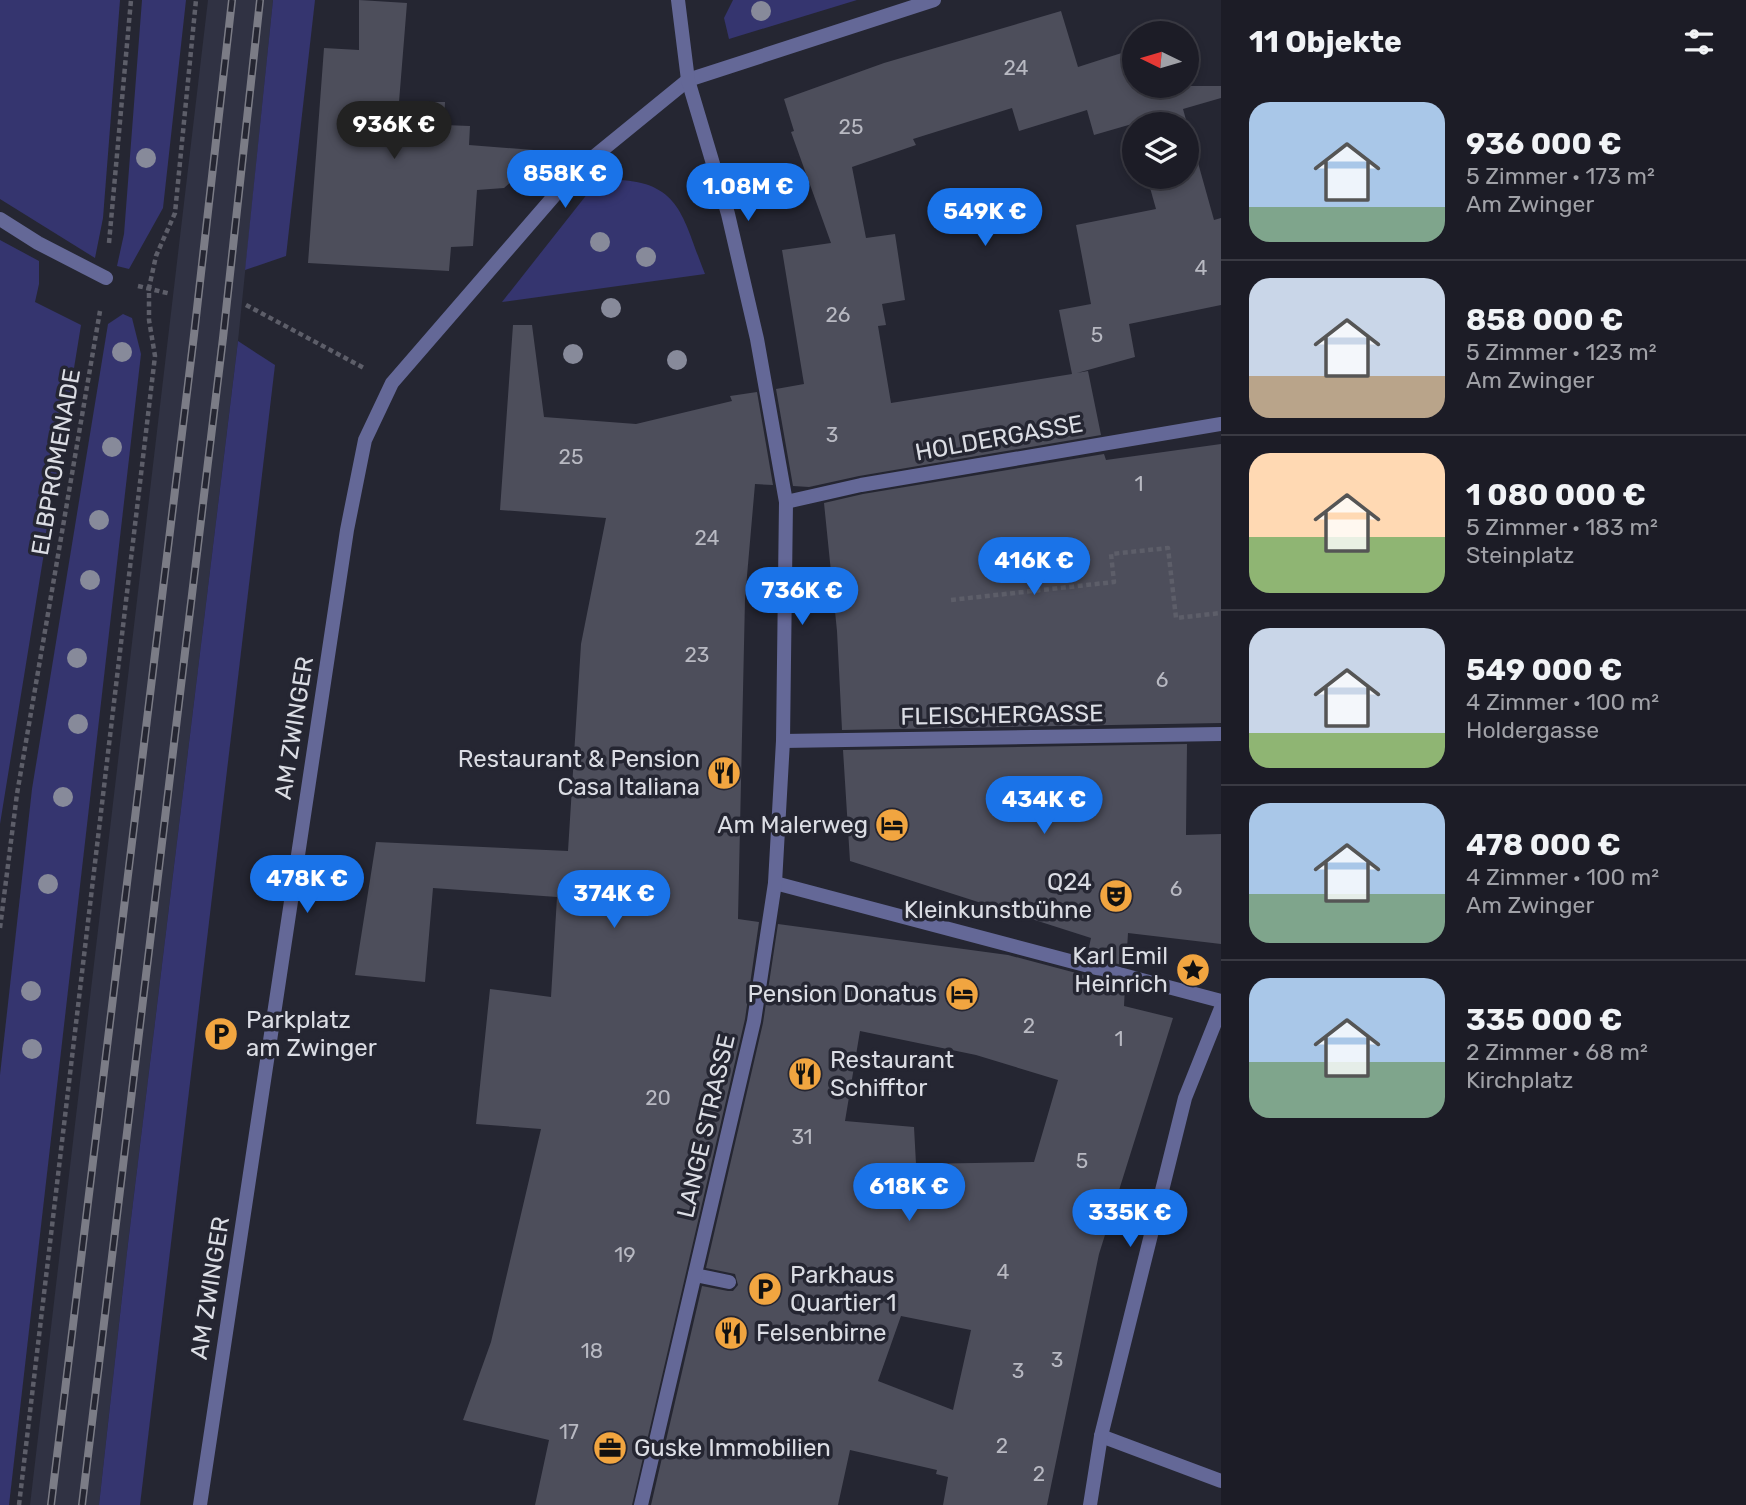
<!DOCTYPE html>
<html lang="de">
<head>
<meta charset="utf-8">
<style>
	:root { --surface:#1c1c26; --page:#292932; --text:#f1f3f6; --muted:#a0a1a7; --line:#3a3a43; --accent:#1a73e8 }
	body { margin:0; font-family:Rubik,sans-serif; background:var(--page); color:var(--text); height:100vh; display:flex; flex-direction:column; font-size:26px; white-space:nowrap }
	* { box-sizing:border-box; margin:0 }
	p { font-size:23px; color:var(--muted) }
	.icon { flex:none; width:38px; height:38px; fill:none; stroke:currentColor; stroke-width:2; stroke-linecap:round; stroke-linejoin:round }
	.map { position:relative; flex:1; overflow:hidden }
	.details { display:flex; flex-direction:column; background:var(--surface); width:525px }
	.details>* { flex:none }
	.needle { width:46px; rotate:275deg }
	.tools { position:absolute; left:1122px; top:21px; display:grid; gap:14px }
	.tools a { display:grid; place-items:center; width:77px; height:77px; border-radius:50%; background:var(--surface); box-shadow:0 4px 10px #0003,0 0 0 2px var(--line); font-size:35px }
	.price { position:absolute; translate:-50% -60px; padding:0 16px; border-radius:24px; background:var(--accent); color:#fff; font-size:23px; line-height:46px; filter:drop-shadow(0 2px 4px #0008) }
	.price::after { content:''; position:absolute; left:50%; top:42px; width:21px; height:16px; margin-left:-10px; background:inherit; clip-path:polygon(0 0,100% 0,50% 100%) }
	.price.active { background:#222; color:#fff }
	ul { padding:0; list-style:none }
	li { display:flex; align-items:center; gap:21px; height:175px; padding:0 28px }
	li+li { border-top:2px solid var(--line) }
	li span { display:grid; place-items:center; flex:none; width:196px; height:140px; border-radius:21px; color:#555 }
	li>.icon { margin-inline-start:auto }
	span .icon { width:84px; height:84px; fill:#fffc; stroke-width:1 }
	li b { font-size:30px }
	h2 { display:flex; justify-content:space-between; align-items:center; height:84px; padding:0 28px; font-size:30px }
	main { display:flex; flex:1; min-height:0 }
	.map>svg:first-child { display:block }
</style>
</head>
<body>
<main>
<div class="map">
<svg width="1221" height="1505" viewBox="0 0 1221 1505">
	<rect width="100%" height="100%" fill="#252632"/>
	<!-- built -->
	<polygon fill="#303243" points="208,0 273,0 238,341 127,1252 99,1505 30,1505"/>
	<!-- green -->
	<g fill="#35356f">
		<polygon points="0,0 120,0 103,218 95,258 0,199"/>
		<polygon points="142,0 186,0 163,208 129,269 117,266 124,234"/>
		<polygon points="273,0 315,0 286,256 245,270"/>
		<polygon points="733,0 857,0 729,39 724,18"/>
		<path d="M613 180C682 180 683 220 705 274L502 302 588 193Z"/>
		<polygon points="0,240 39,261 39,284 35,302 81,325 0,824"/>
		<polygon points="123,314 132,318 141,354 9,1505 0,1505 0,1075 32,789 108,324"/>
		<polygon points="238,341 275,365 140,1505 99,1505 127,1252"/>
	</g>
	<!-- building -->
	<g fill="#4d4e5b" fill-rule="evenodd">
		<polygon points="359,0 407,3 399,102 445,102 444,125 470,126 469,145 547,151 504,188 477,190 473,246 451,247 449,271 308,263 324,48 359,50"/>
		<path d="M1061 11 1078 67 1134 49V86H1221V98L1183 109 1214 220 1221 218V305L1129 324 1135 357 1077 373 1088 371 1101 435 859 476 809 487 793 486 776 389 804 384 782 250 831 243 791 132 794 131 784 99 884 63ZM1012 108 1019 131 1087 110 1094 135 1132 124 1134 131V124H1186V177H1147L1156 209 1076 225 1091 304 1059 310 1072 374 891 403 878 326 886 325 882 304 905 300 895 234 866 238 852 167 916 145 913 139Z"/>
		<polygon points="513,325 532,325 544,417 636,424 732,401 730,396 757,392 773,485 755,484 745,599 738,919 759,922 745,1019 632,1505 535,1505 549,1440 463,1420 491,1342 541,1129 476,1124 490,989 551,997 557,897 433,888 425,982 355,975 376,842 568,851 581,644 606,518 500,510"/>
		<polygon points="1221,444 1221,723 842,730 837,631 824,503 863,494 1104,454 1106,460"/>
		<polygon points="1187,744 1186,835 1221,834 1221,944 1128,933 1126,966 1087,956 1091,938 850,861 843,750"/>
		<path d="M778 924 1008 955 1125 986 1124 1006 1173 1018 1099 1254 1047 1505H943L948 1477 936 1474 937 1470 850 1450 838 1505H651L702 1286 728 1291H733L738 1285 735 1274 706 1268 763 1023ZM860 1031 976 1055 1058 1080 1034 1162 916 1164 914 1127 845 1121ZM901 1316 971 1330 953 1410 878 1381Z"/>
	</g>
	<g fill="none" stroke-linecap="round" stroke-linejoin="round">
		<!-- path -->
		<g stroke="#5d5e69" stroke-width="4.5" stroke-dasharray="5 3.5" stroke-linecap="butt">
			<polyline points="109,243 131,0"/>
			<polyline points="138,286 171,294"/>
			<polyline points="246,305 364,368"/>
			<polyline points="951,600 1114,582 1111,554 1168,548 1176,618 1221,613"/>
			<polyline points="0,928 17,794 100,311"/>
			<polyline points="19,1505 155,356 149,320 149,288 156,256 175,213 196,0"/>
		</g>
		<!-- service -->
		<g stroke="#646897" stroke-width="14">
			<polyline points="0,219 38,243 106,278"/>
			<polyline points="695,1275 729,1282"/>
		</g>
		<!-- pedestrian -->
		<polyline stroke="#646897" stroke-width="14" points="1101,1436 1221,1481"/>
		<!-- minor -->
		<g stroke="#646897" stroke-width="14">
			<polyline points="786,502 861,485 1221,424"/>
			<polyline points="783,741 1221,734"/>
			<polyline points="775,883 1221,1001"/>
			<polyline points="200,1505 347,530 365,440 392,383 574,173 688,80 934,0"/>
			<polyline points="641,1505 754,1021 775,883 783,741 786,502 757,339 728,214 688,80 678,0"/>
			<polyline points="1090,1505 1101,1436 1185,1098 1221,1008"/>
		</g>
		<!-- rail casing -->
		<g stroke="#7b7c86" stroke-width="8">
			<g id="rail">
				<polyline points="51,1505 194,335 232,0"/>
				<polyline points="82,1505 223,338 260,0"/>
			</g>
		</g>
		<!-- rail -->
		<use href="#rail" stroke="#252632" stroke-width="5" stroke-dasharray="16" stroke-linecap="butt"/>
	</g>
	<!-- trees -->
	<g fill="#878a9a">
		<circle cx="761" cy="11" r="10"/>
		<circle cx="146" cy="158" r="10"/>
		<circle cx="600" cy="242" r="10"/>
		<circle cx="646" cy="257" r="10"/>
		<circle cx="611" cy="308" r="10"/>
		<circle cx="122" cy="352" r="10"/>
		<circle cx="573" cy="354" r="10"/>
		<circle cx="677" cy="360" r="10"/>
		<circle cx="112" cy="447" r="10"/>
		<circle cx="99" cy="520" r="10"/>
		<circle cx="90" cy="580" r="10"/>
		<circle cx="77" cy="658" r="10"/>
		<circle cx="78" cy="724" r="10"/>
		<circle cx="63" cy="797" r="10"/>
		<circle cx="48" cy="884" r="10"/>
		<circle cx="31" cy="991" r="10"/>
		<circle cx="32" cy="1049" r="10"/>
	</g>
	<!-- icons -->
	<defs>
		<g id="restaurant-disc" transform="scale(1.75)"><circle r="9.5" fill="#f1a540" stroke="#252632"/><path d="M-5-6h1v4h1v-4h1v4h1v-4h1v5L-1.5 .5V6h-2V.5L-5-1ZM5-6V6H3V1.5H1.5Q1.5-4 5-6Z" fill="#111"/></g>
		<g id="hotel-disc" transform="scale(1.75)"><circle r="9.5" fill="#f1a540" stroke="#252632"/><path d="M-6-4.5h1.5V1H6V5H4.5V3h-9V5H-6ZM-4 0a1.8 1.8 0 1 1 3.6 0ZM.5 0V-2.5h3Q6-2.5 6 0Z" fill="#111"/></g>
		<g id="theatre-disc" transform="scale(1.75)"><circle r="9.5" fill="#f1a540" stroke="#252632"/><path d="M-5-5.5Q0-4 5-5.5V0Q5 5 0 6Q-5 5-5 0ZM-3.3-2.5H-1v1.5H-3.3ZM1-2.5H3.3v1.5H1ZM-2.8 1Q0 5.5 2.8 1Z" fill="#111"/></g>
		<g id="sight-disc" transform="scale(1.75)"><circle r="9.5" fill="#f1a540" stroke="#252632"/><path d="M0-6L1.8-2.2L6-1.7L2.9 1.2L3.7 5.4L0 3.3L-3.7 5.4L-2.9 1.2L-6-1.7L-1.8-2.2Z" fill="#111"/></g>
		<g id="parking-disc" transform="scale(1.75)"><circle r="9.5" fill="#f1a540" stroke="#252632"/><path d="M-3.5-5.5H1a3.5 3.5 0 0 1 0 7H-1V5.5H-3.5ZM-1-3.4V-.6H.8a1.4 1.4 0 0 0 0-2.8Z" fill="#111"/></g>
		<g id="office-disc" transform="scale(1.75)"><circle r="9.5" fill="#f1a540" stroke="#252632"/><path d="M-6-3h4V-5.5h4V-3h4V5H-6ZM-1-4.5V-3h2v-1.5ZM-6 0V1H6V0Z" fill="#111"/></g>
	</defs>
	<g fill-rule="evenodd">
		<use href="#restaurant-disc" x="724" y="773"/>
		<use href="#hotel-disc" x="892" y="825"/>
		<use href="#theatre-disc" x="1116" y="896"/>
		<use href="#sight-disc" x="1193" y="970"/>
		<use href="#hotel-disc" x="962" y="994"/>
		<use href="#parking-disc" x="221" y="1034"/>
		<use href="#restaurant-disc" x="805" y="1074"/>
		<use href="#parking-disc" x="765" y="1289"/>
		<use href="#restaurant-disc" x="731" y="1333"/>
		<use href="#office-disc" x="610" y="1448"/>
	</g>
	<g text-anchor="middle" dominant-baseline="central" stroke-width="7" stroke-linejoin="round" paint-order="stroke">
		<!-- number labels -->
		<g font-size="21" fill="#b8b9c2">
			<text x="1016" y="67">24</text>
			<text x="851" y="126">25</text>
			<text x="1201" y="267">4</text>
			<text x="838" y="314">26</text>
			<text x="1097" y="334">5</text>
			<text x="832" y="434">3</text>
			<text x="571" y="456">25</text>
			<text x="1139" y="483">1</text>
			<text x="707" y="537">24</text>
			<text x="697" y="654">23</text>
			<text x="1162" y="679">6</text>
			<text x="1176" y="888">6</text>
			<text x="1029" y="1025">2</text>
			<text x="1119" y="1038">1</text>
			<text x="658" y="1097">20</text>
			<text x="802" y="1136">31</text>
			<text x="1082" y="1160">5</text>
			<text x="625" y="1254">19</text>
			<text x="1003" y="1271">4</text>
			<text x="592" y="1350">18</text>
			<text x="1057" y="1359">3</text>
			<text x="1018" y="1370">3</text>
			<text x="569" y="1431">17</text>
			<text x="1002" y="1445">2</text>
			<text x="1039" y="1473">2</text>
		</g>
		<!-- street labels -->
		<g font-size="24" fill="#dbdde4" stroke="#252632">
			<text transform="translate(999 438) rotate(-10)">HOLDERGASSE</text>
			<text transform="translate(56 462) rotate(-80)">ELBPROMENADE</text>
			<text transform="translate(1002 715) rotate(-1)">FLEISCHERGASSE</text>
			<text transform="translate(294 728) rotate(-81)">AM ZWINGER</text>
			<text transform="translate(706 1126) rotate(-77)">LANGE STRASSE</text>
			<text transform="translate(210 1288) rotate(-81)">AM ZWINGER</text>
		</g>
		<!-- poi labels -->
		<g font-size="24" fill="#dbdde4" stroke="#252632" text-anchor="end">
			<text x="700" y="759">Restaurant &amp; Pension<tspan x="700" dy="28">Casa Italiana</tspan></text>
			<text x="868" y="825">Am Malerweg</text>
			<text x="1092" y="882">Q24<tspan x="1092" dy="28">Kleinkunstbühne</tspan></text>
			<text x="1168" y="956">Karl Emil<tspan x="1168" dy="28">Heinrich</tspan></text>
			<text x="937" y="994">Pension Donatus</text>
			<text x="246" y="1020" text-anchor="start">Parkplatz<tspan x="246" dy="28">am Zwinger</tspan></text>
			<text x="830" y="1060" text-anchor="start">Restaurant<tspan x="830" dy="28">Schifftor</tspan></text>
			<text x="790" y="1275" text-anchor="start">Parkhaus<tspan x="790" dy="28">Quartier 1</tspan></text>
			<text x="756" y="1333" text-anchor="start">Felsenbirne</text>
			<text x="634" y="1448" text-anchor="start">Guske Immobilien</text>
		</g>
	</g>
</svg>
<div class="tools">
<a><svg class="needle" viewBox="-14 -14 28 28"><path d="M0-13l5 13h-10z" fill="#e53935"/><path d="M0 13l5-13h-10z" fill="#a0a1a7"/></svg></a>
<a><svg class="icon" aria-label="layers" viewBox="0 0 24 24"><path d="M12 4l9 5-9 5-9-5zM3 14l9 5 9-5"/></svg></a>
</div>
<b class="price active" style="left:394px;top:161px">936K €</b>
<b class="price" style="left:565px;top:210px">858K €</b>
<b class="price" style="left:748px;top:223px">1.08M €</b>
<b class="price" style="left:985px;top:248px">549K €</b>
<b class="price" style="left:1034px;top:597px">416K €</b>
<b class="price" style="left:802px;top:627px">736K €</b>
<b class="price" style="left:1044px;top:836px">434K €</b>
<b class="price" style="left:307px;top:915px">478K €</b>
<b class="price" style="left:614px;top:930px">374K €</b>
<b class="price" style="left:909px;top:1223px">618K €</b>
<b class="price" style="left:1130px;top:1249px">335K €</b>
</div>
<section class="details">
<h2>11 Objekte<svg class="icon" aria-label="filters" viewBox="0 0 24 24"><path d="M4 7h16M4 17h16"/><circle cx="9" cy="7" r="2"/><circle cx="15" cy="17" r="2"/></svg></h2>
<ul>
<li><span style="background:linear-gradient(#a9c7e8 75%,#7fa58c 0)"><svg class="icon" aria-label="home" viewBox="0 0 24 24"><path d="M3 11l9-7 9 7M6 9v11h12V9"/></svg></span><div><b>936 000 €</b><p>5 Zimmer · 173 m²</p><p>Am Zwinger</p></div></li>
<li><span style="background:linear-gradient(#c9d6e8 70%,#b9a48a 0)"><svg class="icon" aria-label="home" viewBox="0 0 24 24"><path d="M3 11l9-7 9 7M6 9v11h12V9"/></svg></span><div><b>858 000 €</b><p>5 Zimmer · 123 m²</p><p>Am Zwinger</p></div></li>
<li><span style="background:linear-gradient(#ffd9b3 60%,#8fb573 0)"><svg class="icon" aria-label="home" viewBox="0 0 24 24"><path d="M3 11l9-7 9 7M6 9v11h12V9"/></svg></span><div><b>1 080 000 €</b><p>5 Zimmer · 183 m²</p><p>Steinplatz</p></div></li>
<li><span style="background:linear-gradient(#c9d6e8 75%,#8fb573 0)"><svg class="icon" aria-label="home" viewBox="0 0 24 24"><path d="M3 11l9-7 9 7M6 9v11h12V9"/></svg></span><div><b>549 000 €</b><p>4 Zimmer · 100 m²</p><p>Holdergasse</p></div></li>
<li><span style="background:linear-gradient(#a9c7e8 65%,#7fa58c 0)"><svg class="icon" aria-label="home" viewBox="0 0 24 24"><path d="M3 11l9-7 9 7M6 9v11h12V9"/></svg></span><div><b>478 000 €</b><p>4 Zimmer · 100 m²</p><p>Am Zwinger</p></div></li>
<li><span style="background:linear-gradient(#a9c7e8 60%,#7fa58c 0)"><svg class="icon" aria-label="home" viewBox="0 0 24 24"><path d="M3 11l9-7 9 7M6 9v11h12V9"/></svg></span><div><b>335 000 €</b><p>2 Zimmer · 68 m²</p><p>Kirchplatz</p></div></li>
</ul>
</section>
</main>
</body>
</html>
